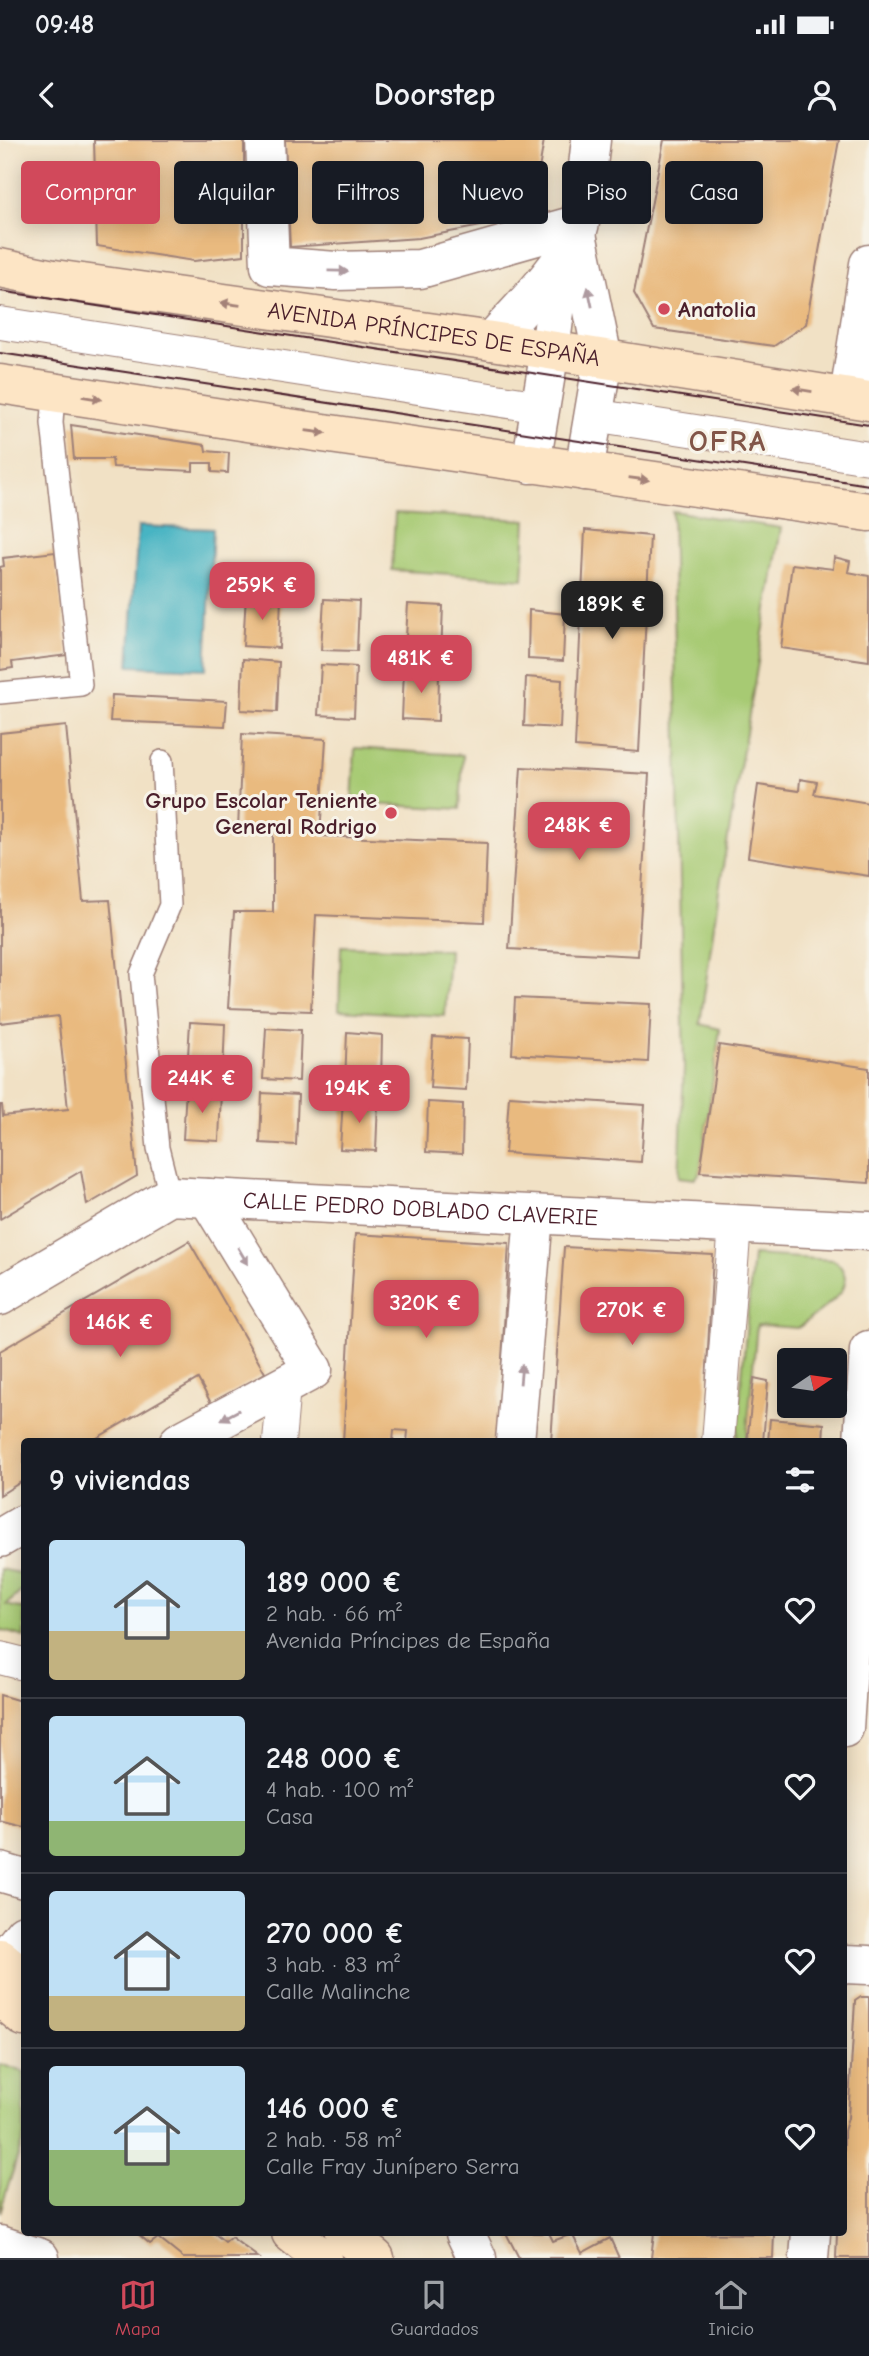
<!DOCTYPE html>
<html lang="es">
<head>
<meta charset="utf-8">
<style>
	:root { --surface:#171b24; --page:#20242c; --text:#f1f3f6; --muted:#9ea1a6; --line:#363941; --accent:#d1495b }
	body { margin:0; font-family:"Comic Neue",sans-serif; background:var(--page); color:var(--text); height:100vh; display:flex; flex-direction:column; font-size:26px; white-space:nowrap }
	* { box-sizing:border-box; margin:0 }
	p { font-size:23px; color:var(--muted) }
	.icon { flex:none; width:38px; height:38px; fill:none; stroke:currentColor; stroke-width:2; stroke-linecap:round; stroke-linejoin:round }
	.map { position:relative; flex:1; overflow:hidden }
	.panel { position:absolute; left:21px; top:1298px; width:826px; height:798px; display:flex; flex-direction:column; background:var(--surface); border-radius:7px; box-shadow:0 4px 18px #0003 }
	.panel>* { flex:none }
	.top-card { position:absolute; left:21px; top:21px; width:828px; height:63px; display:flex; gap:14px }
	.needle { width:46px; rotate:77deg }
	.tools { position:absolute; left:777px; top:1208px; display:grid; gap:14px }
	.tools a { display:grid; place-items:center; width:70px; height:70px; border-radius:7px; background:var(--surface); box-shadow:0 4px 18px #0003; font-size:35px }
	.price { position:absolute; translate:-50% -60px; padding:0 16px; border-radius:14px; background:var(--accent); color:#fff; font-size:23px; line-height:46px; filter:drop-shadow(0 2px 4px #0008) }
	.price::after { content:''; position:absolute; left:50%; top:42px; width:21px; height:16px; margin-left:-10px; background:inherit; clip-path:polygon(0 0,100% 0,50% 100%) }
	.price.current { background:#222; color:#fff }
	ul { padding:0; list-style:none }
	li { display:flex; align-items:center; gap:21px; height:175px; padding:0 28px }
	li+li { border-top:2px solid var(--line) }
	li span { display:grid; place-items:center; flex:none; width:196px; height:140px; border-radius:7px; color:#555 }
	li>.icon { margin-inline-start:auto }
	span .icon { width:84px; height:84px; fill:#fffc; stroke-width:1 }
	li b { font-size:30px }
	h2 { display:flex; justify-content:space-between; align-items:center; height:84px; padding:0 28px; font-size:30px }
	.chip { padding:0 24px; border-radius:7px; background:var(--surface); box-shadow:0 4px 18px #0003; font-size:24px; line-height:63px }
	.chip.current { background:var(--accent); color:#fff }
	.status { display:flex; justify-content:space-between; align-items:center; height:49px; padding:0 35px; background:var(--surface); direction:ltr }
	.status svg { height:19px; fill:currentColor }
	header { display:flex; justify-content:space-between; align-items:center; height:91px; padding:0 28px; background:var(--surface); font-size:32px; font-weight:600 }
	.tabs { display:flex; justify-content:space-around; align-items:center; height:98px; border-top:2px solid var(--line); background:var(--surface); font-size:19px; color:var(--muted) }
	.tabs a { display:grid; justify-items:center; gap:4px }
	.tabs .current { color:var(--accent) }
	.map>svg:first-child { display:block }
</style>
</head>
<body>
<div class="status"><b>09:48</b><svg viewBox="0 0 49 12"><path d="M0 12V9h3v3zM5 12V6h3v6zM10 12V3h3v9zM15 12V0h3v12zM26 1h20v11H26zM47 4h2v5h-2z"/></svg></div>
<header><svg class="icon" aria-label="back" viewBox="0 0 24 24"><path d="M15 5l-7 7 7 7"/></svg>Doorstep<svg class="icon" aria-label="person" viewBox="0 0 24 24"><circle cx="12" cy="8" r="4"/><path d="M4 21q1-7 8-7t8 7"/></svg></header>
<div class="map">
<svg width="869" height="2118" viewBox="0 0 869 2118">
	<rect width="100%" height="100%" fill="#f7f3e8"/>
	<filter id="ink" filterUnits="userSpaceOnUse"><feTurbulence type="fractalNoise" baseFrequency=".0143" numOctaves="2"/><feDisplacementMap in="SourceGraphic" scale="14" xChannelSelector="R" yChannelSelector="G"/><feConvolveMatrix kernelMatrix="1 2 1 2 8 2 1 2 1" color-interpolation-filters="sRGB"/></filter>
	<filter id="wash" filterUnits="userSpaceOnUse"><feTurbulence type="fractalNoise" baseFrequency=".00686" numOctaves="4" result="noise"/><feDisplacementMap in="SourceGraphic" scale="28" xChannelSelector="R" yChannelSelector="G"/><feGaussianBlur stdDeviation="1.57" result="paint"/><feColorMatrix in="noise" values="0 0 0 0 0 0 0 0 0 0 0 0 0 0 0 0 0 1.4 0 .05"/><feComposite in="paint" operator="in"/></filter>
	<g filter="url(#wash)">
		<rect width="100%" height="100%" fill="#f1e1c5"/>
		<!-- green -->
		<g fill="#a7ca73" stroke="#78744f" stroke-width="2">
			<polygon points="672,371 781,388 719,750 700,884 720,889 700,1032 695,1039 679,1037 684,928"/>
			<polygon points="395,373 526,380 523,439 392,430"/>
			<polygon points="355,608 463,615 460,669 352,663"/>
			<polygon points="341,806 449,810 445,876 339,870"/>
			<path d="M753 1115 834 1120C843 1127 849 1139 842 1151 836 1160 808 1180 798 1188L757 1185 746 1302H736Z"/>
			<polygon points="0,1429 24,1434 24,1449 6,1465 24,1469 24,1497 0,1490"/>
			<polygon points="0,1924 24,1932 24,1996 0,2072"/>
		</g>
		<!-- water -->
		<polygon fill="#47b4c3" stroke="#486a77" stroke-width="2" points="138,386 213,389 206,529 129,526"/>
		<g id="blocks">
			<!-- building -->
			<g fill="#e9ba7f">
				<polygon points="94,0 244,0 244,115 194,121 97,106"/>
				<polygon points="285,0 544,0 533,65 486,85 419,98 290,107"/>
				<polygon points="664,0 839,0 806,184 774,206 654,189 634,153"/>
				<polygon points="71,285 205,305 206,311 229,313 228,333 212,332 212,323 193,323 193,331 113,327 112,319 74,319"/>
				<polygon points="585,390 650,396 639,612 575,607"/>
				<polygon points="55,412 68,515 12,522 13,528 0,530 0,427 4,426 3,418"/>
				<polygon points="834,417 850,421 848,432 869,436 869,521 781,508 792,424 833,429"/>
				<polygon points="246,455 281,457 279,508 243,506"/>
				<polygon points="324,459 359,461 357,511 321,510"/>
				<polygon points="408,464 443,466 441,516 405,514"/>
				<polygon points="529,470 565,474 563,521 528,519"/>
				<polygon points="243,519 279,522 277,572 241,570"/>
				<polygon points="321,525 356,527 354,577 318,575"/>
				<polygon points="404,529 439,531 438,581 402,579"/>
				<polygon points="526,537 562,540 560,588 524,586"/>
				<polygon points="112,555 227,561 225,586 110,581"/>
				<polygon points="66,586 83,761 110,760 137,1036 87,1065 81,1031 0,1079 0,965 2,965 3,976 68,969 58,876 0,883 0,593"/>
				<polygon points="242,594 326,599 320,696 487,703 484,782 316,775 311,871 228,868 234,772 273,772 273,691 238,690"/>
				<polygon points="521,627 649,634 638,816 509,809"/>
				<polygon points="800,639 817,642 814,654 869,663 869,736 748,717 758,645 799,651"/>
				<polygon points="515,858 651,864 648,922 512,914"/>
				<polygon points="190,882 225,884 223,935 187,933"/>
				<polygon points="266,888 301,890 299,941 263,939"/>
				<polygon points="347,892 382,895 381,945 345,943"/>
				<polygon points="433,897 468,899 466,950 430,948"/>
				<polygon points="719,905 869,928 869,1043 700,1032"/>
				<polygon points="186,949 221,951 219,1001 183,999"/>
				<polygon points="262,953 298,955 296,1005 260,1003"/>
				<polygon points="509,956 645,965 641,1022 505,1013"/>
				<polygon points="343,959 378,961 376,1011 340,1009"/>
				<polygon points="428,962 463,964 462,1014 426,1012"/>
				<polygon points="355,1094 509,1103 497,1302 407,1302 408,1291 394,1290 393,1302 343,1302"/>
				<polygon points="189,1101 265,1233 212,1265 198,1239 90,1302 24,1302 24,1340 0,1355 0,1211"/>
				<polygon points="564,1107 713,1115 703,1302 551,1302"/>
				<polygon points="754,1238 768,1241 763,1302 747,1302"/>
				<polygon points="770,1279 824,1284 823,1302 768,1302"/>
				<polygon points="0,1555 24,1562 24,1687 0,1681"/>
				<polygon points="861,1857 869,1857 869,2118 836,2118 837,2093 844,2093 844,1991 848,1978 855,1861"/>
				<polygon points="137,2093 214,2093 225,2102 231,2097 259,2118 183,2118 158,2098 150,2104"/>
				<polygon points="506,2093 549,2093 553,2101 572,2094 582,2113 610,2098 619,2118 519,2118"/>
				<polygon points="654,2093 774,2094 773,2118 651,2118"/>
			</g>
		</g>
	</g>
	<g filter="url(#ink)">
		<use href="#blocks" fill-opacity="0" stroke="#9e8078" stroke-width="2"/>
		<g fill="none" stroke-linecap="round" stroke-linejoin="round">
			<!-- service casing -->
			<g stroke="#9e8078" stroke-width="24">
				<g id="service">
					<polyline points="0,553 81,545 52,283 54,252"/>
					<polyline points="162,621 170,765 141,834 158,1008 170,1056"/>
				</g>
			</g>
			<!-- pedestrian casing -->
			<g stroke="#9e8078" stroke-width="34">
				<g id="pedestrian">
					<polyline points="0,183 541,267"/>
					<polyline points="593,275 869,318"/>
					<polyline points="279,1302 284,1246"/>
					<polyline points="718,1302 735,1085"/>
					<polyline points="0,1518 24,1524"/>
				</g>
			</g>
			<!-- minor casing -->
			<g stroke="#9e8078" stroke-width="41">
				<g id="minor">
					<polyline points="265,0 270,126 336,131 420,129 579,84"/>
					<polyline points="577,94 603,219 584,331"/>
					<path d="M492 201C519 170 557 134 576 96 584 78 588 22 591 0"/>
					<polyline points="849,257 869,124"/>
					<polyline points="531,324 550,210 562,118"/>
					<path id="s1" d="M0 1156 170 1056 869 1091"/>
					<polyline points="179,1302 313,1230 208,1058"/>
					<polyline points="515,1302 534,1075"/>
					<polyline points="0,1398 24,1384"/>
					<polyline points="844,1588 869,1210"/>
					<polyline points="0,1732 24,1739"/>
					<polyline points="844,1824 869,1825"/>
					<polyline points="0,1825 24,1794"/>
					<polyline points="465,2093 477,2118"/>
					<polyline points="0,2105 40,2118"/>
					<polyline points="809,2118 811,2093"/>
				</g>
			</g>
			<!-- secondary casing -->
			<g stroke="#9e8078" stroke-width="41">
				<g id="secondary">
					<path id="s2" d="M0 128 54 139 492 201 869 261"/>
					<polyline points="0,244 254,283 869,372"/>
					<polyline points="0,1818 24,1838"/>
					<polyline points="0,1857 24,1877"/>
					<polyline points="291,2093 322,2118"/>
					<polyline points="344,2093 375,2118"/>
				</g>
			</g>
			<!-- service -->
			<use href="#service" stroke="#fff" stroke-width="21"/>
			<!-- pedestrian -->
			<use href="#pedestrian" stroke="#fff" stroke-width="32"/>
			<!-- minor -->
			<use href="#minor" stroke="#fff" stroke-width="38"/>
			<!-- secondary -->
			<use href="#secondary" stroke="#fde5c5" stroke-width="38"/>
			<!-- tram -->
			<g stroke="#4a1f2b" stroke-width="2">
				<polyline points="0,151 869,285"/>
				<polyline points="0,213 869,345"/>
			</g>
		</g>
		<!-- one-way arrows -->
		<defs><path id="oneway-solid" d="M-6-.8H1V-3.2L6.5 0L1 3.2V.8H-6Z" transform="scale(1.75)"/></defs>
		<g fill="#ae9aa0">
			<use href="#oneway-solid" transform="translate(338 131) rotate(1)"/>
			<use href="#oneway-solid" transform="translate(590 157) rotate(-102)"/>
			<use href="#oneway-solid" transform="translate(243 1116) rotate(59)"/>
			<use href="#oneway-solid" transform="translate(521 1234) rotate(-85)"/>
			<use href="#oneway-solid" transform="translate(230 1275) rotate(152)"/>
		</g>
		<g fill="#a48278">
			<use href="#oneway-solid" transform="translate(230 164) rotate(-172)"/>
			<use href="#oneway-solid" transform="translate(802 250) rotate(-171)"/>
			<use href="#oneway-solid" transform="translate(92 258) rotate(9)"/>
			<use href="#oneway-solid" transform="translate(316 292) rotate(8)"/>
			<use href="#oneway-solid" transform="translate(639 339) rotate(8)"/>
		</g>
	</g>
	<!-- markers -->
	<g fill="#d1495b" stroke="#f7f3e8" stroke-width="2.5">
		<circle cx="664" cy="169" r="7"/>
		<circle cx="391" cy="673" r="7"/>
	</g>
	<g text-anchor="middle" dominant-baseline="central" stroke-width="6" stroke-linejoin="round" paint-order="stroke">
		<!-- poi labels -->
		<g font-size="23" font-weight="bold" fill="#4a1f2b" stroke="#f7f3e8" text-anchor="start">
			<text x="678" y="169">Anatolia</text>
			<text x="377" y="660" text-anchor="end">Grupo Escolar Teniente<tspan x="377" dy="26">General Rodrigo</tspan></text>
		</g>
		<!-- street labels -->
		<g font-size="23" fill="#4a1f2b" stroke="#f7f3e8">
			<text stroke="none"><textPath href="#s2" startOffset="439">AVENIDA PRÍNCIPES DE ESPAÑA</textPath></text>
			<text stroke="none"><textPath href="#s1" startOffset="448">CALLE PEDRO DOBLADO CLAVERIE</textPath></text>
		</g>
		<!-- district labels -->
		<g font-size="30" font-weight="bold" letter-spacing="2" fill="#825548" stroke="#f7f3e8">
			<text x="728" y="301">OFRA</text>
		</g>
	</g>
</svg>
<div class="tools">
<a><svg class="needle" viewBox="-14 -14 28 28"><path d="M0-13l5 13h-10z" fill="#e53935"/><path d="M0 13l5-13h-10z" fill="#9ea1a6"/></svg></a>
</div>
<b class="price" style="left:262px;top:482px">259K €</b>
<b class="price current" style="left:612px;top:501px">189K €</b>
<b class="price" style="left:421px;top:555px">481K €</b>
<b class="price" style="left:579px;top:722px">248K €</b>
<b class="price" style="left:202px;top:975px">244K €</b>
<b class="price" style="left:359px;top:985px">194K €</b>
<b class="price" style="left:426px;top:1200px">320K €</b>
<b class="price" style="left:632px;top:1207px">270K €</b>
<b class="price" style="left:120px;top:1219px">146K €</b>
<div class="top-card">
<a class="chip current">Comprar</a>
<a class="chip">Alquilar</a>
<a class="chip">Filtros</a>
<a class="chip">Nuevo</a>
<a class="chip">Piso</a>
<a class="chip">Casa</a>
</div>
<section class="panel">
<h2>9 viviendas<svg class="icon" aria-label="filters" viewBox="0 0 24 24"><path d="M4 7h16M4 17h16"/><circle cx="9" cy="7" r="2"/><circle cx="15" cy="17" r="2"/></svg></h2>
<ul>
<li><span style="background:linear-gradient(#bfe0f5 65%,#c2b280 0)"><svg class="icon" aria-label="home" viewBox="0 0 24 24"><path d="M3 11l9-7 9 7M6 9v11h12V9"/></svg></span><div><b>189 000 €</b><p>2 hab. · 66 m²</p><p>Avenida Príncipes de España</p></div><svg class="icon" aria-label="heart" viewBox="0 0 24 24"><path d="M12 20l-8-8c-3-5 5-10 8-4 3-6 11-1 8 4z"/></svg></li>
<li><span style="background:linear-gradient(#bfe0f5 75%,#8fb573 0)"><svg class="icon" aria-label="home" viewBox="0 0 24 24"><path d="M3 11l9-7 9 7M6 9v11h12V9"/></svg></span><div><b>248 000 €</b><p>4 hab. · 100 m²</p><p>Casa</p></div><svg class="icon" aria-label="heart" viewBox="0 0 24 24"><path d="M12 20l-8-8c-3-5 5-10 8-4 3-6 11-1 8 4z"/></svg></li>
<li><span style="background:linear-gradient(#bfe0f5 75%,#c2b280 0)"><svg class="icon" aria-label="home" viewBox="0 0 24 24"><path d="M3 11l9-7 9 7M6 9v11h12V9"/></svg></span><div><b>270 000 €</b><p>3 hab. · 83 m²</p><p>Calle Malinche</p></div><svg class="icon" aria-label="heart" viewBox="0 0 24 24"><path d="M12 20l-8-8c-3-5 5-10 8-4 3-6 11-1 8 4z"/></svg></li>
<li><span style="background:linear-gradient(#bfe0f5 60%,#8fb573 0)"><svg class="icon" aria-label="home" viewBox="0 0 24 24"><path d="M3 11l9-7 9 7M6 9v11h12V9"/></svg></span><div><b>146 000 €</b><p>2 hab. · 58 m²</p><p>Calle Fray Junípero Serra</p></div><svg class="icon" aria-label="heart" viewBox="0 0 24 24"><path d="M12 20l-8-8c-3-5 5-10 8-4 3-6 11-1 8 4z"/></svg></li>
</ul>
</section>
</div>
<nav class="tabs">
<a class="current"><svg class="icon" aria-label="map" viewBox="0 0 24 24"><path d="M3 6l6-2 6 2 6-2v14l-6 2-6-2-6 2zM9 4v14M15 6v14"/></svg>Mapa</a>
<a><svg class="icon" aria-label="saved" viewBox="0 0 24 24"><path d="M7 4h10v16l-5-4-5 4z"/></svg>Guardados</a>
<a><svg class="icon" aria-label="home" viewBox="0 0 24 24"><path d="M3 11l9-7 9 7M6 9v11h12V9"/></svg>Inicio</a>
</nav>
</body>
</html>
